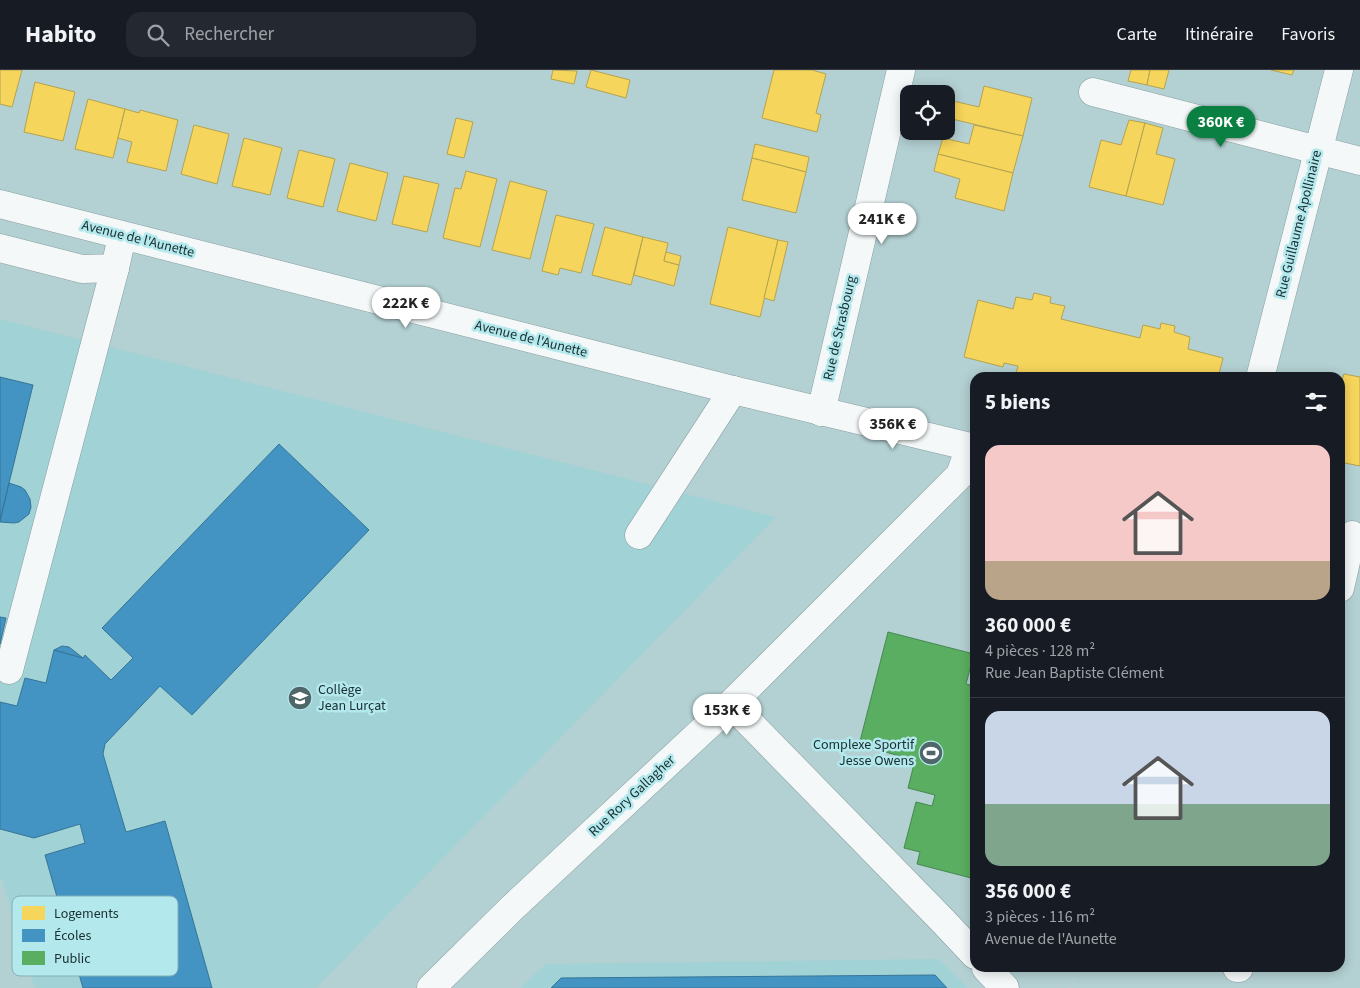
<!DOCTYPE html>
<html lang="fr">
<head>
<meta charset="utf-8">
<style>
	:root { --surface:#171b24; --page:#242831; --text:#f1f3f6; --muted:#9ea1a6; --line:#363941; --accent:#0b8043 }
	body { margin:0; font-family:"Source Sans 3",sans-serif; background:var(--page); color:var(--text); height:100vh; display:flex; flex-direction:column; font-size:19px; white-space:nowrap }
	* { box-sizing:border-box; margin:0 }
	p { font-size:16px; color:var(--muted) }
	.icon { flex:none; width:28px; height:28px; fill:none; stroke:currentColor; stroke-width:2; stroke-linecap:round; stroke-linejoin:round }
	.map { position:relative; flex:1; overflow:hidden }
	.drawer { position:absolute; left:970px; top:302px; width:375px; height:600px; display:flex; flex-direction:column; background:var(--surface); border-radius:15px; box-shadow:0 2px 12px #0003 }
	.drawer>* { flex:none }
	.tools { position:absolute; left:900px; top:15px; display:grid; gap:10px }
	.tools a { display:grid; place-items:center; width:55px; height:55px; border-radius:10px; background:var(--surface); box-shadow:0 2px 12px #0003; font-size:25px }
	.price { position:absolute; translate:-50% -42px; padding:0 11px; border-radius:18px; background:#fff; color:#222; font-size:16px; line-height:32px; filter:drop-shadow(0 1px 2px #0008) }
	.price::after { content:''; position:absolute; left:50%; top:30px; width:15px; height:11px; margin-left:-8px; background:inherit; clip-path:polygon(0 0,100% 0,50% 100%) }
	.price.active { background:var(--accent); color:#fff }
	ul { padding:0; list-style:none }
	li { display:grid; align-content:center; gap:10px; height:265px; padding:0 15px }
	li+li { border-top:1px solid var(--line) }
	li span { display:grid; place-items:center; height:155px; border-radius:15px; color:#555 }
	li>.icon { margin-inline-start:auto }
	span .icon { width:90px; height:90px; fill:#fffc; stroke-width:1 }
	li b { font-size:21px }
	h2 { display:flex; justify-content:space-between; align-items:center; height:60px; padding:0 15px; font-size:21px }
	header { display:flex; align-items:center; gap:30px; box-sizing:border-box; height:70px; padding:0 25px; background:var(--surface); border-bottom:1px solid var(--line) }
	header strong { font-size:24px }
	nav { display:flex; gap:28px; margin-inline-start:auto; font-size:18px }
	.search { width:350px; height:45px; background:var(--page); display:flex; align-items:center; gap:12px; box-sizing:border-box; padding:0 18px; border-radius:15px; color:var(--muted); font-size:19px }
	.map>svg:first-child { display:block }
</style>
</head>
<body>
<header>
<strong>Habito</strong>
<div class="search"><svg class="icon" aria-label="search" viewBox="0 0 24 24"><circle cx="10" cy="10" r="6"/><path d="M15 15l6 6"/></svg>Rechercher</div>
<nav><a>Carte</a><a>Itinéraire</a><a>Favoris</a></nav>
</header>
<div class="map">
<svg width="1360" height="918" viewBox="0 0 1360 918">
	<rect width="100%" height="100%" fill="#b3d0d2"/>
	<!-- built -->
	<g fill="#a1d2d5">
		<polygon points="0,249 776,447 316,918 35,918 2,810 0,809"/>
		<polygon points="939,889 968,918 520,918 546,894"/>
	</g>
	<!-- homes -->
	<g fill="#f6d55c" stroke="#b4a34f">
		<polygon points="0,0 22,0 12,37 0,34"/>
		<polygon points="553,0 577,1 574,14 551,9"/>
		<polygon points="591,0 630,10 626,28 586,17"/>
		<polygon points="774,0 812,0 826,4 816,43 821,45 817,62 762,48"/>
		<polygon points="1131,0 1150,0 1147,15 1128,11"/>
		<polygon points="1150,0 1169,0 1164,19 1147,15"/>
		<polygon points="1271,0 1294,0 1292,5"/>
		<polygon points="35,12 75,22 63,71 24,62"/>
		<polygon points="984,16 1032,28 1023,66 948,48 953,31 979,37"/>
		<polygon points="88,29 125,39 113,88 75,79"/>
		<polygon points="125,39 139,43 140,40 178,50 166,101 127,92 132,72 118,68"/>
		<polygon points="456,48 473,52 464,88 447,84"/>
		<polygon points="1129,50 1145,53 1126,126 1089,117 1101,70 1121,75"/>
		<polygon points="1145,53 1163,58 1156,84 1175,89 1163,135 1126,126"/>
		<polygon points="194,55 229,64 217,114 181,104"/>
		<polygon points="974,55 1023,66 1013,103 938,84 943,68 969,74"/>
		<polygon points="244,68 282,78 270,125 232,116"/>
		<polygon points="755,74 809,87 806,102 752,88"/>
		<polygon points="299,80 335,89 323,137 287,128"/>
		<polygon points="938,84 1013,103 1004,141 955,128 960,109 934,101"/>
		<polygon points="752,88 806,102 796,143 742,130"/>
		<polygon points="350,93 388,103 376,151 337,141"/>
		<polygon points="466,101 497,109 480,177 443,168 455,118 461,119"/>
		<polygon points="404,106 439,114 427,162 392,154"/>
		<polygon points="510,111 547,121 530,189 492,180"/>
		<polygon points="556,145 594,154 581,203 560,198 558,205 542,201"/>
		<polygon points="605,157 643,167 631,215 592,205"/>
		<polygon points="728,157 778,170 760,247 710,234"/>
		<polygon points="643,167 668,173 664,191 679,195 674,216 634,205"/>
		<polygon points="778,170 788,172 774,231 764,228"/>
		<polygon points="666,182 681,186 679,195 664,191"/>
		<polygon points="1034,223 1051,227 1050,233 1065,236 1061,249 1140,268 1143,255 1160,259 1161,253 1175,256 1174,262 1190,267 1188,279 1223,288 1218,308 1015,308 1018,296 1004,293 1003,297 964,287 978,230 1013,239 1016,227 1032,230"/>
		<polygon points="1344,304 1360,307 1360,396 1340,392 1343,375 1340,374 1340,310 1342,310"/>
	</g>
	<!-- schools -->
	<g fill="#4393c3" stroke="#367597">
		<polygon points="0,307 33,315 0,450"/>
		<polygon points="279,374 369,460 192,645 160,616 105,674 103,684 126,762 165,751 212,918 83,918 45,785 85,773 80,754 34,768 0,759 0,632 17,636 25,608 46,613 54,580 83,588 85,585 111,610 133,588 102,558"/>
		<polygon points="9,413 21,417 25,420 30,429 31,437 29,444 19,452 14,453 0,452"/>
		<polygon points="0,547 6,548 0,574"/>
		<polygon points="62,576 69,577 83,588 54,580"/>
		<polygon points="935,905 947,918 551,918 561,908"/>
	</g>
	<!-- public -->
	<polygon fill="#5aae61" stroke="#468852" points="888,562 974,584 966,614 975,616 975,809 917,794 920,782 904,778 916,732 932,736 935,725 908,718 915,690 859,675"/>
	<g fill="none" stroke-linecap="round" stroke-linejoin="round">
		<!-- minor casing -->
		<g stroke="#889ea0" stroke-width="29">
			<g id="minor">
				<polyline points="1093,22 1360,91"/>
				<polyline points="0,134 733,320 975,378"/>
				<polyline points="0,178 82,199 115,198 119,180"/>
				<polyline points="1260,308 1339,0"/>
				<polyline points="821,342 901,0"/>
				<polyline points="639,465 733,320"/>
				<polyline points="1340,518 1352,465"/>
				<polyline points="9,600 115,198"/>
				<polyline points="731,634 943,851 975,885"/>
				<polyline points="986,898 1005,918"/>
				<polyline points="1237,898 1239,898"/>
				<polyline points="431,918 512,838 731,634 960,405 970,377"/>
			</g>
		</g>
		<!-- path -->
		<polyline stroke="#c7d0d0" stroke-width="3" stroke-dasharray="1 4" stroke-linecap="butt" points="1070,918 1079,898"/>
		<!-- minor -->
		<use href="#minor" stroke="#f4f8f8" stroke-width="28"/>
	</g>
	<!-- icons -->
	<defs>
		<g id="school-disc" transform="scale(1.25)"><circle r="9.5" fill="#4f6769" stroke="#b3e8ed"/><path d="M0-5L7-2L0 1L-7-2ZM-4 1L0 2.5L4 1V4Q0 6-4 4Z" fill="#fff"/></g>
		<g id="stadium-disc" transform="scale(1.25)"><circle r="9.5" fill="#4f6769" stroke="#b3e8ed"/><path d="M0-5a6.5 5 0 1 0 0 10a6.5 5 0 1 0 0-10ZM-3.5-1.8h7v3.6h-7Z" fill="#fff"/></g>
	</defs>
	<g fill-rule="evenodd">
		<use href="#school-disc" x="300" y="628"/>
		<use href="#stadium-disc" x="931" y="683"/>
	</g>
	<g text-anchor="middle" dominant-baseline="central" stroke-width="5" stroke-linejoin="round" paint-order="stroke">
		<!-- street labels -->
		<g font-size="14" fill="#192e30" stroke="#b3e8ed">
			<text transform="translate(1299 154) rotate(-76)">Rue Guillaume Apollinaire</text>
			<text transform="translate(138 169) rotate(14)">Avenue de l'Aunette</text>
			<text transform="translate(840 258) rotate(-77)">Rue de Strasbourg</text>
			<text transform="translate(531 269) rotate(14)">Avenue de l'Aunette</text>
			<text transform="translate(632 726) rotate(-43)">Rue Rory Gallagher</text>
		</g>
		<!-- poi labels -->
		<g font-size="14" fill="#192e30" stroke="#b3e8ed" text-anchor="start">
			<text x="318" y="620">Collège<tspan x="318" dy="16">Jean Lurçat</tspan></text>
			<text x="914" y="675" text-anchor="end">Complexe Sportif<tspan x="914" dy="16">Jesse Owens</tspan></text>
		</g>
	</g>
	<!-- legend -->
	<rect x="12" y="826" width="166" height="80" rx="8" fill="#b3e8ed" stroke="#85b0b4" stroke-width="1"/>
	<rect x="22" y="836" width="23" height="14" fill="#f6d55c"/>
	<rect x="22" y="859" width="23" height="13" fill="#4393c3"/>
	<rect x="22" y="881" width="23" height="14" fill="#5aae61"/>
	<g font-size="14" fill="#192e30">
		<text x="54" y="848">Logements</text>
		<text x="54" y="870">Écoles</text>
		<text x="54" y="893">Public</text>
	</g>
</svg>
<div class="tools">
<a><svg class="icon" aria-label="locate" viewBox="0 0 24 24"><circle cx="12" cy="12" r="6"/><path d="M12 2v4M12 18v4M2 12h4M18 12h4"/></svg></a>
</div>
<b class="price active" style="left:1221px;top:78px">360K €</b>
<b class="price" style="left:882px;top:175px">241K €</b>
<b class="price" style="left:406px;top:259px">222K €</b>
<b class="price" style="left:893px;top:380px">356K €</b>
<b class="price" style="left:727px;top:666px">153K €</b>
<section class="drawer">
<h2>5 biens<svg class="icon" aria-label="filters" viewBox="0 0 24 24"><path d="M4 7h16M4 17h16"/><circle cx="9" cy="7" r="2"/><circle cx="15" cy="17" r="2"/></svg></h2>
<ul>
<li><span style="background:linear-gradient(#f6c9c9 75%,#b9a48a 0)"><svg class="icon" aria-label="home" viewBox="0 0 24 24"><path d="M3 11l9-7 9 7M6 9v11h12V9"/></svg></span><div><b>360 000 €</b><p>4 pièces · 128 m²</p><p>Rue Jean Baptiste Clément</p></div></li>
<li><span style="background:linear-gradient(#c9d6e8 60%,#7fa58c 0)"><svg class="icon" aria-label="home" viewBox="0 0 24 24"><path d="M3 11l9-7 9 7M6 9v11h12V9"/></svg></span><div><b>356 000 €</b><p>3 pièces · 116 m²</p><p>Avenue de l'Aunette</p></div></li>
</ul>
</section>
</div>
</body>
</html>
